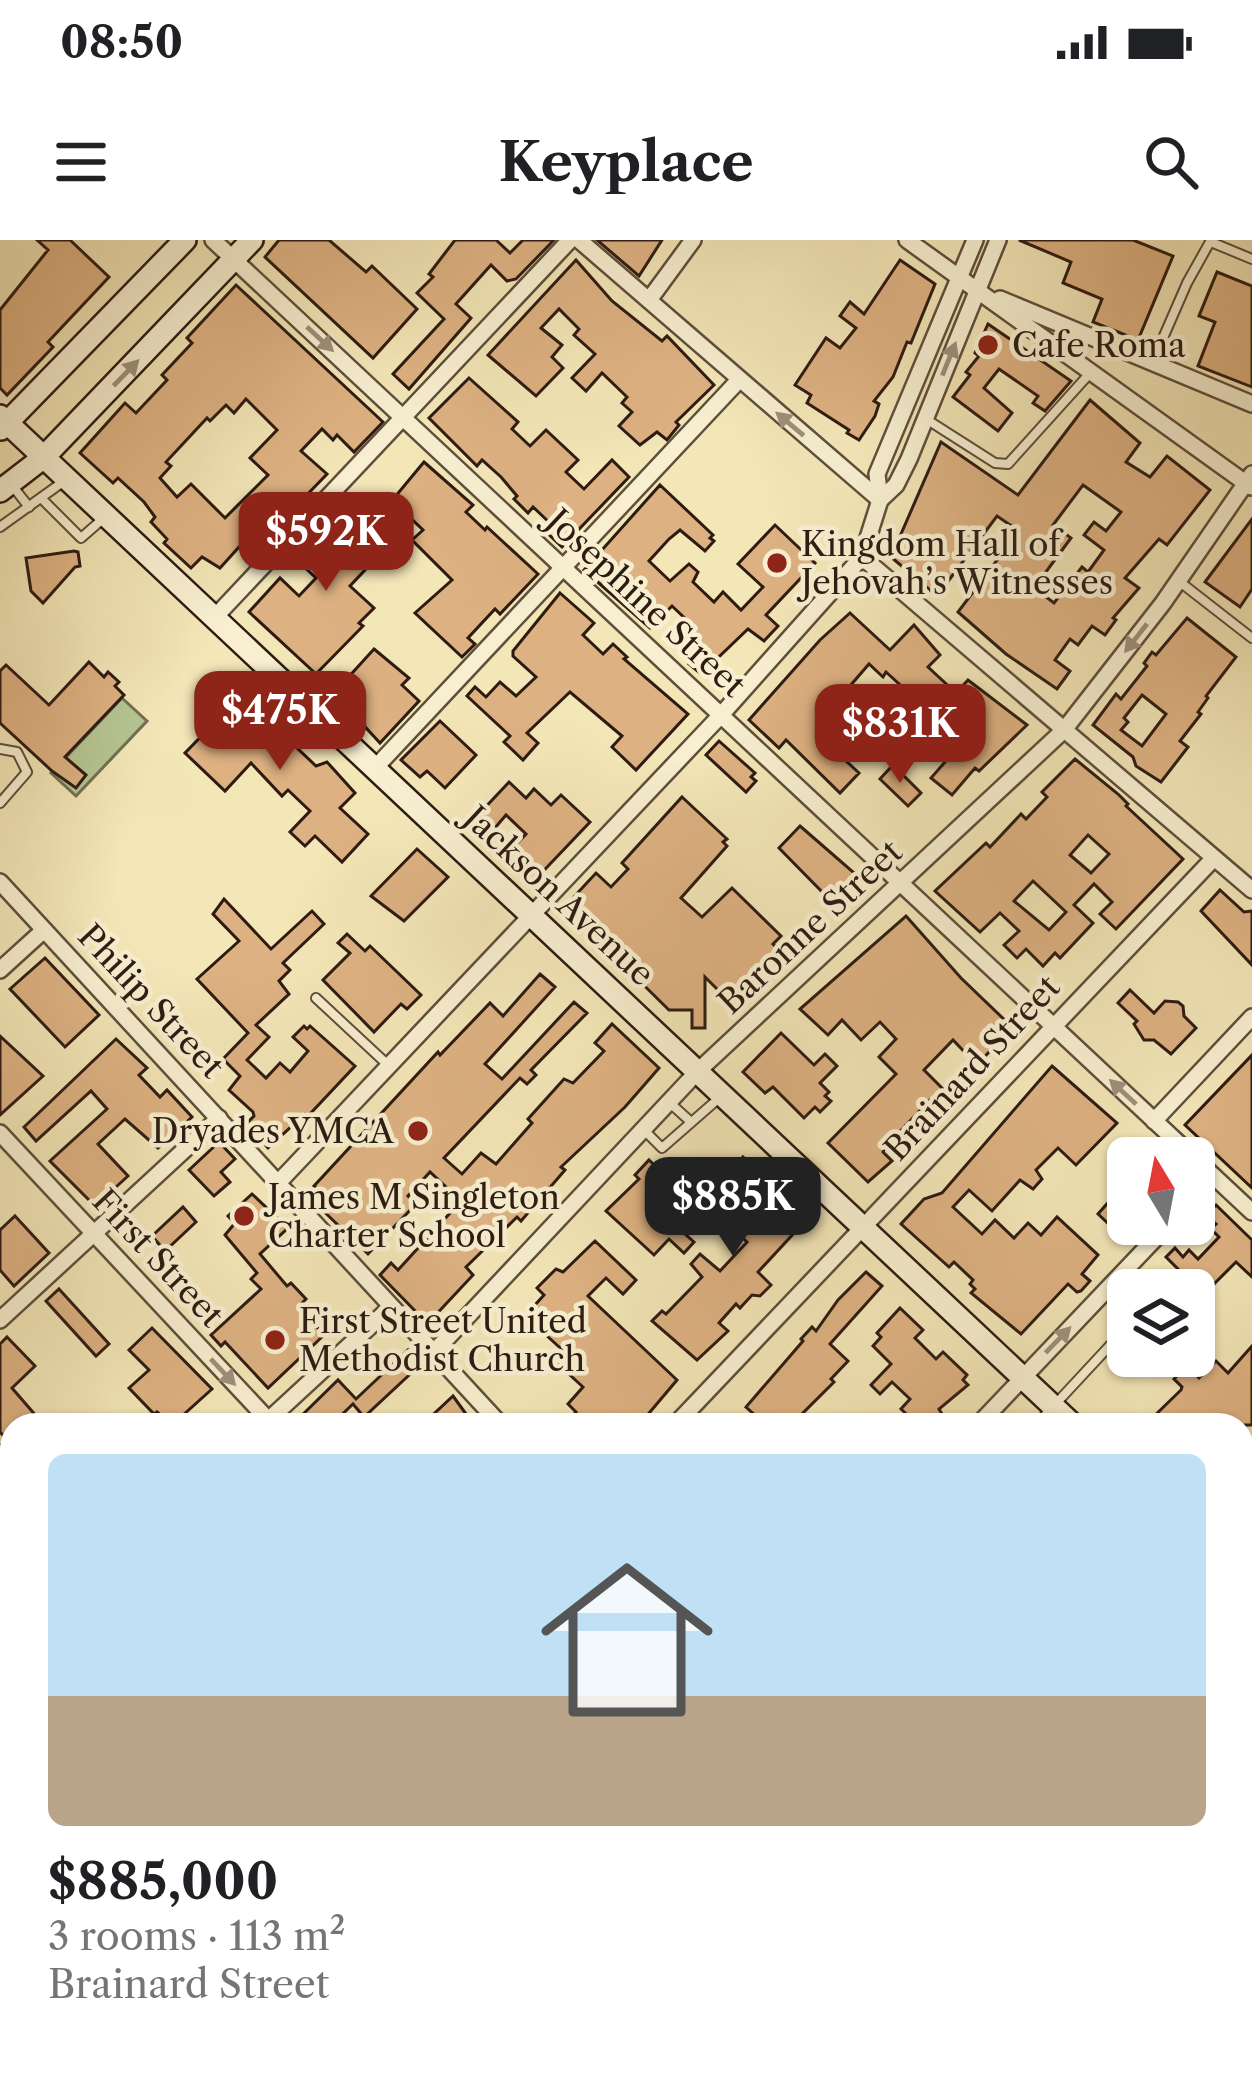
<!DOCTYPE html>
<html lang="en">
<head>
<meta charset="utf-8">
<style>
	:root { --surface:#fff; --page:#f6f6f6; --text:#202124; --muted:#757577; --line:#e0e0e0; --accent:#8f2418 }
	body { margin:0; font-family:"Libre Caslon Text",serif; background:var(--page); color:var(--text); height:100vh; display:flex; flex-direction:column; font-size:45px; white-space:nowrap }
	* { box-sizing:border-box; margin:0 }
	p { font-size:39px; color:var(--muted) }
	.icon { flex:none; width:66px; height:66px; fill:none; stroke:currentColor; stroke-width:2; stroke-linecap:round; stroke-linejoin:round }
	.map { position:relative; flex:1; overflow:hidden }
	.details { position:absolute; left:0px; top:1173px; width:1254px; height:663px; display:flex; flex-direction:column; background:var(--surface); border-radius:36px 36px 0 0; box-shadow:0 3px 9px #0004 }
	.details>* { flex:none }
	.needle { width:78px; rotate:350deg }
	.controls { position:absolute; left:1107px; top:897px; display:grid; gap:24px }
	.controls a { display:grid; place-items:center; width:108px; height:108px; border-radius:18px; background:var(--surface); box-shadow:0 3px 9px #0004; font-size:60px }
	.price { position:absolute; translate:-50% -102px; padding:0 27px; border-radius:24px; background:var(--accent); color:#fff; font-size:39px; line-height:78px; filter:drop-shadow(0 3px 6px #0008) }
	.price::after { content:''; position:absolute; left:50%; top:72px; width:36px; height:27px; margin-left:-18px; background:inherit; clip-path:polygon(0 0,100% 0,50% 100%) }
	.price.selected { background:#222; color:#fff }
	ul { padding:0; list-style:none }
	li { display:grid; align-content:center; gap:24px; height:636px; padding:0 48px }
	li+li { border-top:3px solid var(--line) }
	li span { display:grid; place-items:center; height:372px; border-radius:18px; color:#555 }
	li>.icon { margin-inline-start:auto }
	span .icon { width:216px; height:216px; fill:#fffc; stroke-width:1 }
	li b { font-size:51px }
	.status { display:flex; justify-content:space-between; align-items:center; height:84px; padding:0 60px; background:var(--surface); direction:ltr }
	.status svg { height:33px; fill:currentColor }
	header { display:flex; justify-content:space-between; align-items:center; height:156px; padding:0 48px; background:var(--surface); font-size:54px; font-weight:700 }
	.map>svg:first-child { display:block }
</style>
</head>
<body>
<div class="status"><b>08:50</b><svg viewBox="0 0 49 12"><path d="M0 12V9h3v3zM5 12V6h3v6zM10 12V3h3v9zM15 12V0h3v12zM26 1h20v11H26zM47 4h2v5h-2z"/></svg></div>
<header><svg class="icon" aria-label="menu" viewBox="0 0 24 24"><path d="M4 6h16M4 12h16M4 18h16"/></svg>Keyplace<svg class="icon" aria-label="search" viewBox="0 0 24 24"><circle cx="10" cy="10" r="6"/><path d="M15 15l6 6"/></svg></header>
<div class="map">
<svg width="1252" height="1834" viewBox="0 0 1252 1834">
	<rect width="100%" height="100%" fill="#f3e6b7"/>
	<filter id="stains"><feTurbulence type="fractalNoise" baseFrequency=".00167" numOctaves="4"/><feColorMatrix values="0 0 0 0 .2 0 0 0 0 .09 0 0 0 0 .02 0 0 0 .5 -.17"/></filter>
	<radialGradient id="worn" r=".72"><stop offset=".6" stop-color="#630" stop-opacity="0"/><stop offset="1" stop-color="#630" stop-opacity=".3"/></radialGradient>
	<!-- green -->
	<polygon fill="#b5c693" stroke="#717052" stroke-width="3" points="122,458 147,481 76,556 51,533"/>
	<!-- building -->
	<g fill="#ddb181" stroke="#2d1b12" stroke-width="3" fill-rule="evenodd">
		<polygon points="37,0 70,0 109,37 48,102 53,107 7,155 0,148 0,70 48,10"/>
		<polygon points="279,0 329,0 366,32 372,26 417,69 373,118 265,17"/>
		<polygon points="455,0 496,0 510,13 523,0 554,0 516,39 507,41 491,25 456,64 471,78 409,149 393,134 444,79 417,53 433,37 429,34"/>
		<polygon points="597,0 662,0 639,36"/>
		<polygon points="1019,0 1133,0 1173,16 1138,100 1093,82 1102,59 1063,43 1071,22"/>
		<polygon points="576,20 612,61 662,101 667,96 714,145 676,182 679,185 667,200 657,192 640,205 619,186 632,172 622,163 627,157 602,133 586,151 572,138 595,114 574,95 579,89 559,69 541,88 562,105 552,117 563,128 536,156 488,115"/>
		<polygon points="900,20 935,44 911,103 907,102 893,137 874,161 879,164 875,176 859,200 847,193 849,190 807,163 811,155 795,145 826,98 840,108 856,88 840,76 850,62 864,74"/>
		<polygon points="1217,32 1252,46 1252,147 1198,126 1215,82 1199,76"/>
		<path d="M236 45 383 182 354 212 337 195 333 200 322 189 301 211 327 234 297 265 300 269 272 299 258 286 220 328 202 317 191 328 164 303 167 299 151 282 155 277 144 262 118 238 113 243 80 213 125 163 136 173 167 140 162 135 192 103 187 98ZM246 159 277 190 250 218 268 235 225 278 191 244 177 257 160 238 171 226 166 222 207 178 210 181 226 165 234 173Z"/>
		<polygon points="988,84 1071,141 1045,171 1033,163 1038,156 999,129 984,148 1012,173 998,191 953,157 970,135 966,132 979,116 975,113"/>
		<polygon points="469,138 518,182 512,189 530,206 546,190 578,220 566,232 584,249 612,220 629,237 562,307 545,291 551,284 533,267 528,273 514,259 517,256 501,237 482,220 477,226 429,178"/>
		<path d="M1090 160 1140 203 1126 222 1150 237 1167 216 1210 250 1167 305 1159 299 1125 338 1139 348 1113 378 1116 380 1105 395 1092 386 1078 405 1070 399 1055 420 1070 431 1057 449 1006 414 958 372 1019 291 997 276 937 356 891 317 941 202 1018 255ZM1083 245 1121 272 1106 291 1094 282 1084 295 1104 310 1088 332 1082 327 1054 363 1034 348 1071 298 1053 285Z"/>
		<polygon points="424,222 473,265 466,272 485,290 487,287 538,334 500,374 495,369 468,398 475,404 462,417 415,373 452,340 412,300 423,290 401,269 398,272 389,264"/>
		<polygon points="660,245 713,295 710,298 714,301 705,311 680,290 669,299 649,321 670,341 689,324 698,332 693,342 714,362 723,352 741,370 763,347 738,324 775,285 815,323 766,375 778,386 764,401 748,389 701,434 689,424 697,416 686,406 692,399 685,393 692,385 672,366 650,388 584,330"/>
		<polygon points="361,273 406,317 397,327 382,312 350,346 374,368 359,383 363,386 316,434 249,372 280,338 299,356 316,338 301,324 344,279 349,284"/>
		<polygon points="1252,279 1252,349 1240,367 1205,342"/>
		<polygon points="74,311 78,312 80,326 75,327 43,363 31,351 26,318"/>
		<polygon points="560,353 594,383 583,395 603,414 613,404 627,417 624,419 688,474 636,530 612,507 622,496 570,452 527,493 538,503 523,520 504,502 510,496 467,456 475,447 486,457 500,442 516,456 536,437 513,416 513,411"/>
		<polygon points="850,373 890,410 914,385 940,415 928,427 956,453 968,440 1027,485 979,531 975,528 952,555 931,538 973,490 932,455 910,478 897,466 909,453 886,432 883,437 869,424 850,446 866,461 855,472 869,485 860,495 863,498 844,519 859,533 840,553 786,500 779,508 749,480 820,400"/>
		<path d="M1187 378 1236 417 1206 456 1208 458 1198 472 1201 474 1180 501 1188 507 1161 542 1136 526 1133 517 1093 485 1116 454 1121 459 1147 426 1144 423 1152 412 1156 415ZM1142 455 1166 474 1142 506 1121 490 1128 482 1124 478Z"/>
		<polygon points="374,409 409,438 402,445 419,461 380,503 334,453"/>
		<polygon points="89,422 104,437 108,432 119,442 115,446 124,455 65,517 86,535 76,548 52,531 0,483 0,431 6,425 49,465"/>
		<polygon points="274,459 294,479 284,490 295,501 295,506 316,526 327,522 355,553 340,568 368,594 342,622 315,596 305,606 290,592 310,571 288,550 282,556 251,523 225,551 185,513 234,463 247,477 255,469 260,474"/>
		<polygon points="440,481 476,515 445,548 427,531 420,537 401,520"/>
		<polygon points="719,501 755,533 751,537 756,541 746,552 706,515"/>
		<path d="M1075 519 1118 554 1128 564 1126 566 1183 619 1116 689 1100 674 1112 662 1094 644 1074 665 1093 683 1060 718 1055 713 1043 726 1026 709 1017 718 1004 705 1019 691 1000 673 980 692 935 651 986 603 990 607 1021 574 1026 579 1047 557 1042 552ZM1088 595 1109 614 1091 633 1070 615ZM1033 641 1066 672 1049 690 1014 661Z"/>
		<polygon points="893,525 921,553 908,566 880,539"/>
		<polygon points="509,542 526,558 534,549 551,565 561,555 590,582 531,644 503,618 526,594 506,575 494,589 479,574"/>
		<polygon points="682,557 727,599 723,602 727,606 681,658 702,677 732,648 781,696 773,704 781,712 729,761 705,737 705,788 692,788 692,770 669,770 597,699 576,682 572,686 559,673 596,633 611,647 628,629 622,623"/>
		<polygon points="800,586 860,638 835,665 779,608"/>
		<polygon points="417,609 448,637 404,681 371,656"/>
		<polygon points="1220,650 1244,672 1252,671 1252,725 1201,671"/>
		<polygon points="224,659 271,709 312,671 324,684 283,723 290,730 279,741 289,754 256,785 269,797 247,820 266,838 280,823 290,832 308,811 293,797 304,786 307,789 310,786 355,826 308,876 305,874 268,908 246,884 254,876 253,872 229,850 240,836 223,819 248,793 197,739 239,701 213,674"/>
		<polygon points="906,676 961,738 1012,787 977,825 953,800 924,830 945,851 933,863 930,860 886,906 883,912 892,921 868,942 828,903 896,834 879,817 896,799 880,782 861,800 842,780 828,795 800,769"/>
		<polygon points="347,694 365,711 370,706 421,755 407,769 401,764 374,792 323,740 350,713 338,703"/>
		<polygon points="45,718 99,775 65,807 10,749"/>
		<polygon points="540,734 555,747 485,824 502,839 574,762 587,773 531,830 536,835 527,844 520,838 444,918 462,934 481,913 496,924 532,883 528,879 564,839 573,843 604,811 595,803 612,784 659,828 625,867 561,927 565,930 521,981 517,977 466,1027 473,1035 430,1081 425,1081 380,1035 391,1023 398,1030 461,961 430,932 408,956 416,964 368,1014 310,958 318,950 314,946 438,812 440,815 490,763 503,776"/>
		<polygon points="1130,750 1154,773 1165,761 1178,762 1183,766 1184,776 1196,788 1171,814 1154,800 1144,800 1134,784 1137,781 1118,763"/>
		<polygon points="781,793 814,825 825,814 837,826 820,843 829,852 825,856 831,861 820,872 815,867 804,878 773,847 765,853 743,832"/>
		<polygon points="0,796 43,836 0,875"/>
		<polygon points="116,799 147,828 139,835 160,857 167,850 192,877 158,908 125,879 98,904 128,936 95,966 50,921 107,869 91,851 36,901 24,887"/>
		<polygon points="1252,815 1252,948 1185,885"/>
		<polygon points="1052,826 1117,883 1076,925 1058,908 1036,930 1042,939 1033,949 1020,940 992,971 969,950 953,967 982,994 995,980 1014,998 1028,983 1041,995 1057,977 1098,1015 1082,1034 1090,1041 1081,1051 1077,1052 1068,1044 1021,1094 971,1053 975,1049 970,1044 973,1040 954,1022 949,1027 901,984 924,959 942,953"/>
		<polygon points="219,902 235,919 221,932 230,942 214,956 189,930"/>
		<polygon points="743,917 808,978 758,1032 771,1045 760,1056 752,1055 740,1068 736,1064 719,1083 728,1091 697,1120 652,1081 662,1071 666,1074 702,1037 691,1024 700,1014 720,1031 747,1002 720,976 726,970 710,954"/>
		<polygon points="649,920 675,945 672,948 687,963 676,974 689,987 684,993 694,1002 684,1013 669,999 654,1015 606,971 639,939 635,935"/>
		<polygon points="1128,940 1128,984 1143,984 1128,1002 1098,974"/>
		<polygon points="252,954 288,988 260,1014 287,1046 291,1043 306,1059 298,1067 324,1095 268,1148 225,1102 221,1106 211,1095 261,1049 251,1039 257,1033 225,995 235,983 228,976"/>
		<polygon points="1216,965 1252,1000 1252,1037 1236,1022 1194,1064 1194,1050 1166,1050 1182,1033 1166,1017 1175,1008 1183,1017 1189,1010 1198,1019 1219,997 1211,989 1216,984 1206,975"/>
		<polygon points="183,967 196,982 165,1011 152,996"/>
		<polygon points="15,976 49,1013 14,1046 0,1030 0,990"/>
		<polygon points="595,1001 636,1040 623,1054 606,1038 588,1056 677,1140 639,1185 564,1185 576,1172 568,1164 583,1147 559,1125 568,1115 525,1076 544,1055 537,1048 556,1029 563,1032"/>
		<polygon points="866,1032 882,1046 830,1104 848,1121 831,1139 834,1142 800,1176 811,1185 766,1185 746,1167 803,1101 801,1099 812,1087 816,1091 838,1060"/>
		<polygon points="59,1049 109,1104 96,1116 46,1061"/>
		<polygon points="900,1068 923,1090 915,1098 936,1119 943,1112 967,1135 963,1140 968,1145 939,1169 945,1179 939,1185 918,1185 901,1169 910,1159 892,1142 880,1154 871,1145 891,1124 873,1106 881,1097 877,1093"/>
		<polygon points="152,1088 212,1149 172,1185 157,1172 154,1174 129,1148 149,1130 129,1110"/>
		<polygon points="7,1097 35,1126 12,1148 44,1185 12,1185 12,1205 0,1192 0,1104"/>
		<polygon points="1252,1106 1252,1185 1145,1185 1181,1150 1182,1147 1174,1139 1187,1126 1199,1138 1216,1121 1228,1133"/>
		<polygon points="408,1110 421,1124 364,1177 353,1164 331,1185 292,1185 338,1140 356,1159"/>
		<polygon points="453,1156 474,1185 422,1185"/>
		<polygon points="0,1635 12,1648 12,1724 0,1736"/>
	</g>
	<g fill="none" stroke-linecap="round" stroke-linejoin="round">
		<!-- lane casing -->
		<g stroke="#5e4e3b" stroke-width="12">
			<g id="lane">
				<polyline points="1211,2 1252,19"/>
				<polyline points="1153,121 1187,43 1211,0"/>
				<polyline points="926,179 995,223 1008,224 1091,132"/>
				<polyline points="11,244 29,267"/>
				<polyline points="41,258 81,298 105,277"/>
				<polyline points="0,287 67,239"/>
				<polyline points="1180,342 1252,398"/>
				<polyline points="0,509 17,512 27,532 0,563"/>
				<polyline points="316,758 388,825"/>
				<polyline points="670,863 691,882"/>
				<polyline points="644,890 662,908 718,859"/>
				<polyline points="1036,1185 1128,1086"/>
				<polyline points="1242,1486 1252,1497"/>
				<polyline points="670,1824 680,1834"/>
			</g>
		</g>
		<!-- street casing -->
		<g stroke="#5e4e3b" stroke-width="20">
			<g id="street">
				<polyline points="213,0 1252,972"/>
				<polyline points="579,0 880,260"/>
				<polyline points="907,0 1251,247"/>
				<polyline points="1000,59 1252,164"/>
				<polyline points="649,60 693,0"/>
				<polyline points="880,260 896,245 909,219 998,0"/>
				<polyline points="862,317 1252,650"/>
				<polyline points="215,377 570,0"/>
				<polyline points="375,528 739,140"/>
				<polyline points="0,642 501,1185"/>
				<polyline points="0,730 44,690"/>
				<polyline points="1154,881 1252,777"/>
				<polyline points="0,893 273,1185"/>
				<polyline points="278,943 721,475 862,317 880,260 877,234 975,0"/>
				<polyline points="1194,957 1214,937"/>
				<polyline points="0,1080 219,878"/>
				<polyline points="434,1112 698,831 1064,490 1163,363 1252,234"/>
				<polyline points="263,1185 391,1067"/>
				<polyline points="675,1185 1214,618"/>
				<polyline points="978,1185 1169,984"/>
				<polyline points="0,1213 12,1226"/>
				<polyline points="0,1429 12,1417"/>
				<polyline points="0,1547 12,1560"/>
				<polyline points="1242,1738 1252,1747"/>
				<polyline points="0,1776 12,1765"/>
				<polyline points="256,1824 265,1834"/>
				<polyline points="566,1824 575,1834"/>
				<polyline points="863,1824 872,1834"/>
				<polyline points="316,1834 327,1824"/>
			</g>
		</g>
		<!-- secondary casing -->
		<g stroke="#2d1b12" stroke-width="26">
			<g id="secondary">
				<polyline points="0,176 1073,1185"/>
				<polyline points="1,189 185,0"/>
				<polyline points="0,251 44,217 252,0"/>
				<polyline points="1242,1286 1252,1276"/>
				<polyline points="1242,1348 1252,1337"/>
				<polyline points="1242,1364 1252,1373"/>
				<polyline points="700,1834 711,1824"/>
				<polyline points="761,1834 771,1824"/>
			</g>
		</g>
		<!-- lane -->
		<use href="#lane" stroke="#f7efd0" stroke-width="8"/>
		<!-- street -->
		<use href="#street" stroke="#f7efd0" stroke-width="15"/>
		<!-- secondary -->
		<use href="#secondary" stroke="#f7efd0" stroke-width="21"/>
		<!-- tram -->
		<g stroke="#2d1b12" stroke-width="3">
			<polyline points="1242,1309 1252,1298"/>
			<polyline points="736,1834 747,1824"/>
		</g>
	</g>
	<!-- one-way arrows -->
	<defs><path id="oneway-solid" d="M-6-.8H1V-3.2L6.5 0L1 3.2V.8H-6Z" transform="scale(3)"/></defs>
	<g fill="#9c907a">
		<use href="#oneway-solid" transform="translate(320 99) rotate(43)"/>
		<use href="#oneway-solid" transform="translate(949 119) rotate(-68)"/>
		<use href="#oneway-solid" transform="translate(126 133) rotate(-46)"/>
		<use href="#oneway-solid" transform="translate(790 184) rotate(-140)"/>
		<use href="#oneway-solid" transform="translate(1136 398) rotate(128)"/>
		<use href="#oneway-solid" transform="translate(1123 852) rotate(-137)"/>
		<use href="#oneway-solid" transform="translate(1058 1100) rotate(-46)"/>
		<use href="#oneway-solid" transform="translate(223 1132) rotate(47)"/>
	</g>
	<!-- markers -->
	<g fill="#8f2418" stroke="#f7efd0" stroke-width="4.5">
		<circle cx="988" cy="105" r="12"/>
		<circle cx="777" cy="323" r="12"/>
		<circle cx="418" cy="891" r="12"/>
		<circle cx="244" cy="976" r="12"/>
		<circle cx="275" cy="1100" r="12"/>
	</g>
	<g text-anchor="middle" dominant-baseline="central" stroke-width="9" stroke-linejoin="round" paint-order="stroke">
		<!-- poi labels -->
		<g font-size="33" fill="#2d1b12" stroke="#f7efd0" text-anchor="start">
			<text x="1012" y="105">Cafe Roma</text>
			<text x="801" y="304">Kingdom Hall of<tspan x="801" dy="38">Jehovah’s Witnesses</tspan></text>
			<text x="394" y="891" text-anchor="end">Dryades YMCA</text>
			<text x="268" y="957">James M Singleton<tspan x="268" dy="38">Charter School</tspan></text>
			<text x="299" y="1081">First Street United<tspan x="299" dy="38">Methodist Church</tspan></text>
		</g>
		<!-- street labels -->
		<g font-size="33" fill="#2d1b12" stroke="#f7efd0">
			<text transform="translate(646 363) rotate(43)">Josephine Street</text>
			<text transform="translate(559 656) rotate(43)">Jackson Avenue</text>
			<text transform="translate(810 687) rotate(-43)">Baronne Street</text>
			<text transform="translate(151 761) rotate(47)">Philip Street</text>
			<text transform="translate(972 828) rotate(-47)">Brainard Street</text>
			<text transform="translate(158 1018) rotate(47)">First Street</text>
		</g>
	</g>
	<rect width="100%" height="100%" filter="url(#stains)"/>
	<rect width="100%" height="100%" fill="url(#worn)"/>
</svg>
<div class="controls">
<a><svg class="needle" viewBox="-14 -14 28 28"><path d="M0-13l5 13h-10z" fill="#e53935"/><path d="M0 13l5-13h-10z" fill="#757577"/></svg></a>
<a><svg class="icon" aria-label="layers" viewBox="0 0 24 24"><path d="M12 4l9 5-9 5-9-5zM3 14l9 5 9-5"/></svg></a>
</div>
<b class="price" style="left:326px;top:354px">$592K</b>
<b class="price" style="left:280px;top:533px">$475K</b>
<b class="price" style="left:900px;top:546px">$831K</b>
<b class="price selected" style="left:733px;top:1019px">$885K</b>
<section class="details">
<ul>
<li><span style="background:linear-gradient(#bfe0f5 65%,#b9a48a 0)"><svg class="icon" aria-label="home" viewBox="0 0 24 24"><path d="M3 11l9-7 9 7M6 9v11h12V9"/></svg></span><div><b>$885,000</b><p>3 rooms · 113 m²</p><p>Brainard Street</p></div></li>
</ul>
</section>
</div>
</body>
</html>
